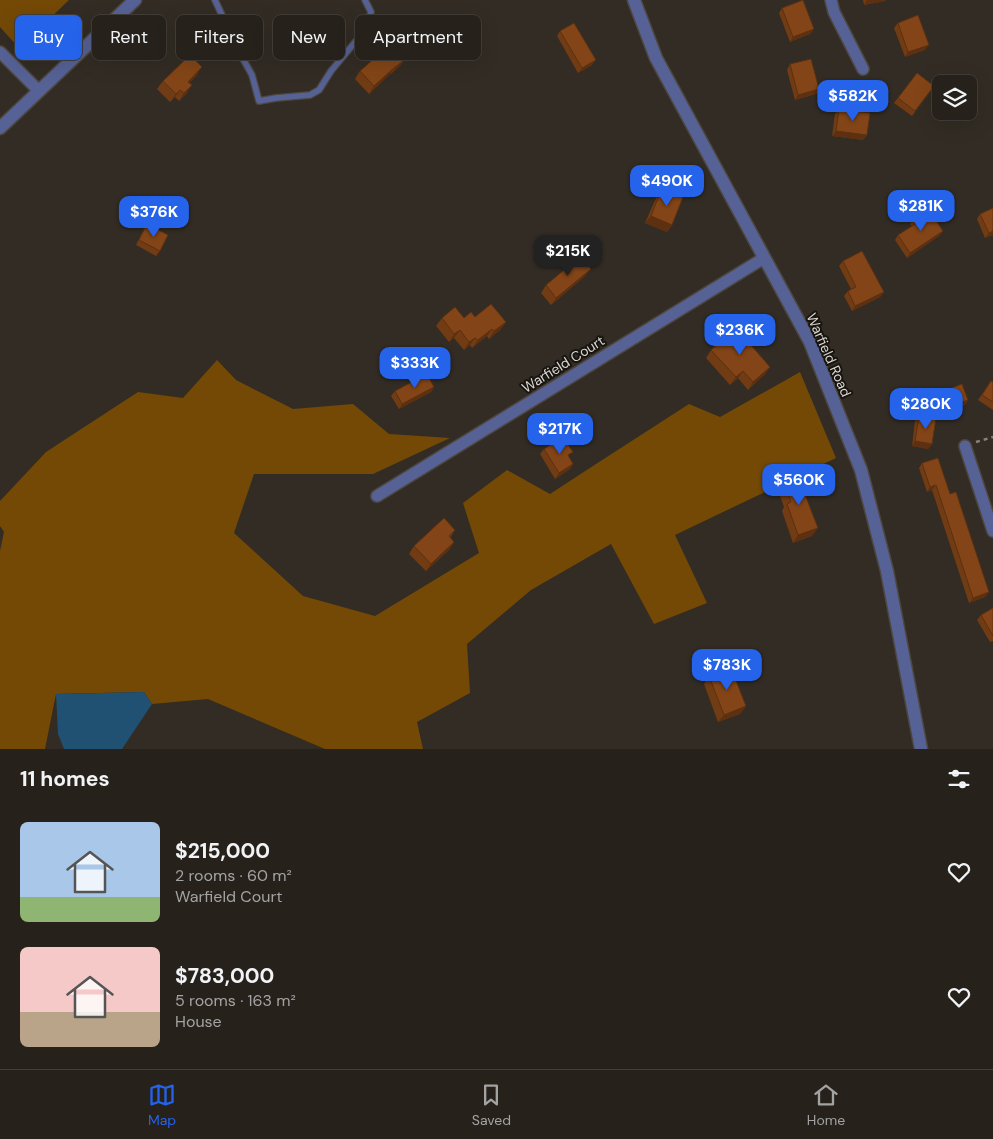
<!DOCTYPE html>
<html lang="en">
<head>
<meta charset="utf-8">
<style>
	:root { --surface:#26211b; --page:#322e28; --text:#f1f3f6; --muted:#a4a3a3; --line:#423e3a; --accent:#2563eb }
	body { margin:0; font-family:"DM Sans",sans-serif; background:var(--page); color:var(--text); height:100vh; display:flex; flex-direction:column; font-size:19px; white-space:nowrap }
	* { box-sizing:border-box; margin:0 }
	p { font-size:16px; color:var(--muted) }
	.icon { flex:none; width:28px; height:28px; fill:none; stroke:currentColor; stroke-width:2; stroke-linecap:round; stroke-linejoin:round }
	.map { position:relative; height:749px; overflow:hidden }
	.drawer { display:flex; flex-direction:column; background:var(--surface); flex:1 }
	.drawer>* { flex:none }
	.banner { position:absolute; left:15px; top:15px; width:500px; height:45px; display:flex; gap:10px }
	.buttons { position:absolute; left:932px; top:75px; display:grid; gap:10px }
	.buttons a { display:grid; place-items:center; width:45px; height:45px; border-radius:8px; background:var(--surface); box-shadow:0 5px 20px #0002,0 0 0 1px var(--line); font-size:25px }
	.price { position:absolute; translate:-50% -42px; padding:0 11px; border-radius:10px; background:var(--accent); color:#fff; font-size:16px; line-height:32px; filter:drop-shadow(0 1px 2px #0008) }
	.price::after { content:''; position:absolute; left:50%; top:30px; width:15px; height:11px; margin-left:-8px; background:inherit; clip-path:polygon(0 0,100% 0,50% 100%) }
	.price.active { background:#222; color:#fff }
	ul { padding:0; list-style:none }
	li { display:flex; align-items:center; gap:15px; height:125px; padding:0 20px }
	li span { display:grid; place-items:center; flex:none; width:140px; height:100px; border-radius:8px; color:#555 }
	li>.icon { margin-inline-start:auto }
	span .icon { width:60px; height:60px; fill:#fffc; stroke-width:1 }
	li b { font-size:21px }
	h2 { display:flex; justify-content:space-between; align-items:center; height:60px; padding:0 20px; font-size:21px }
	.chip { padding:0 18px; border-radius:8px; background:var(--surface); box-shadow:0 5px 20px #0002,0 0 0 1px var(--line); font-size:18px; line-height:45px }
	.chip.active { background:var(--accent); color:#fff }
	.dock { display:flex; justify-content:space-around; align-items:center; height:70px; border-top:1px solid var(--line); background:var(--surface); font-size:14px; color:var(--muted) }
	.dock a { display:grid; justify-items:center; gap:2px }
	.dock .active { color:var(--accent) }
	.map>svg:first-child { display:block }
</style>
</head>
<body>
<div class="map">
<svg width="993" height="749" viewBox="0 0 993 749">
	<rect width="100%" height="100%" fill="#322c24"/>
	<!-- green -->
	<g fill="#744905">
		<polygon points="0,0 69,0 19,48 0,27"/>
		<polygon points="217,360 236,380 293,409 353,404 389,434 450,438 373,474 254,474 234,533 303,596 375,616 479,553 463,503 507,470 550,494 596,464 689,404 720,417 800,372 836,458 675,535 707,603 654,624 611,544 531,590 467,644 470,693 417,722 423,749 325,749 208,699 152,704 144,692 56,694 45,749 0,749 0,551 4,532 0,526 0,501 46,452 138,392 183,398"/>
	</g>
	<!-- water -->
	<polygon fill="#205072" points="144,692 152,704 122,749 64,749 58,734 56,694"/>
	<g fill="none" stroke-linecap="round" stroke-linejoin="round">
		<!-- service casing -->
		<g stroke="#4d4740" stroke-width="8">
			<polyline id="service" points="215,0 238,50 252,75 259,101 276,98 310,95 319,90 331,71 366,29 371,12 365,0"/>
		</g>
		<!-- minor casing -->
		<g stroke="#4d4740" stroke-width="14">
			<g id="minor">
				<polyline points="831,0 834,12 863,69"/>
				<polyline points="0,52 39,91"/>
				<polyline points="965,446 993,531"/>
				<polyline points="377,496 764,258"/>
			</g>
		</g>
		<!-- tertiary casing -->
		<g stroke="#4d4740" stroke-width="15">
			<g id="tertiary">
				<polyline points="634,0 656,58 810,342 861,470 887,571 921,749"/>
				<polyline points="0,128 135,0"/>
			</g>
		</g>
		<!-- path -->
		<polyline stroke="#86817a" stroke-width="2.5" stroke-dasharray="4 4" stroke-linecap="butt" points="976,442 993,437"/>
		<!-- service -->
		<use href="#service" stroke="#566296" stroke-width="5.5"/>
		<!-- minor -->
		<use href="#minor" stroke="#566296" stroke-width="11"/>
		<!-- tertiary -->
		<use href="#tertiary" stroke="#566296" stroke-width="12"/>
	</g>
	<!-- wall -->
	<g fill="#713b14">
		<polygon points="863,0 886,0 885,1 864,5"/>
		<polygon points="782,8 814,29 810,34 790,42 779,13"/>
		<polygon points="898,23 925,50 905,57 894,28"/>
		<polygon points="560,31 592,65 578,73 557,36"/>
		<polygon points="380,60 401,65 391,74 391,73 369,94 355,79 360,71"/>
		<polygon points="790,64 819,89 816,94 795,100 787,70"/>
		<polygon points="177,68 197,75 189,83 187,93 179,101 175,97 170,102 157,89 163,81"/>
		<polygon points="917,73 934,86 912,116 894,103"/>
		<polygon points="839,109 867,135 863,140 832,136 835,114"/>
		<polygon points="662,188 672,225 667,232 645,223 657,196"/>
		<polygon points="980,214 993,235 985,238 977,219"/>
		<polygon points="914,219 943,231 939,236 907,258 895,240 898,235 912,226 910,224"/>
		<polygon points="147,224 160,251 156,256 136,245 144,229"/>
		<polygon points="843,261 884,292 880,297 852,311 844,296 848,291 851,289 839,266"/>
		<polygon points="585,276 551,305 541,293 546,285"/>
		<polygon points="475,317 506,322 500,330 489,339 487,336 472,348 470,345 464,350 454,338 449,342 436,326 442,318 464,318"/>
		<polygon points="711,350 770,367 765,374 748,390 738,378 730,385 706,358"/>
		<polygon points="991,381 993,382 993,410 978,400"/>
		<polygon points="434,387 431,392 399,409 391,396 395,391"/>
		<polygon points="938,393 968,400 965,405 941,414 935,398"/>
		<polygon points="919,416 932,444 928,449 912,446 915,421"/>
		<polygon points="544,449 569,457 573,464 570,469 555,479 540,454"/>
		<polygon points="922,463 950,494 989,592 985,597 969,603 932,490 927,492 919,468"/>
		<polygon points="783,479 812,536 793,543 782,511 784,507 777,487"/>
		<polygon points="455,530 450,538 454,542 449,550 426,571 409,554 414,546"/>
		<polygon points="993,608 993,641 990,642 977,620 981,615"/>
		<polygon points="709,676 746,706 740,714 718,722 704,684"/>
	</g>
	<!-- shaded-wall -->
	<g fill="#5c3010">
		<polygon points="867,0 886,0 885,1 864,5"/>
		<polygon points="814,29 810,34 790,42 793,37"/>
		<polygon points="929,45 925,50 905,57 908,52"/>
		<polygon points="406,58 401,65 391,74 397,66"/>
		<polygon points="596,60 592,65 578,73 582,68"/>
		<polygon points="396,66 391,73 369,94 374,86"/>
		<polygon points="202,67 197,75 183,89 188,82"/>
		<polygon points="192,85 187,93 179,101 184,93"/>
		<polygon points="819,89 816,94 795,100 798,95"/>
		<polygon points="180,90 175,97 170,102 176,94"/>
		<polygon points="836,131 867,135 863,140 832,136"/>
		<polygon points="651,216 672,225 667,232 645,223"/>
		<polygon points="943,231 939,236 907,258 910,253"/>
		<polygon points="993,231 993,235 985,238 989,233"/>
		<polygon points="591,269 585,276 551,305 556,298"/>
		<polygon points="884,292 880,297 852,311 855,306"/>
		<polygon points="506,322 500,330 489,339 494,331"/>
		<polygon points="492,329 487,336 472,348 478,340"/>
		<polygon points="460,330 454,338 449,342 454,334"/>
		<polygon points="475,338 470,345 464,350 469,342"/>
		<polygon points="770,367 765,374 748,390 753,382"/>
		<polygon points="743,371 738,378 730,385 736,377"/>
		<polygon points="434,387 431,392 399,409 402,404"/>
		<polygon points="968,400 965,405 941,414 944,409"/>
		<polygon points="915,441 932,444 928,449 912,446"/>
		<polygon points="573,464 570,469 555,479 559,473"/>
		<polygon points="936,485 932,490 927,492 930,487"/>
		<polygon points="818,528 812,536 793,543 798,535"/>
		<polygon points="454,542 449,550 426,571 431,564"/>
		<polygon points="989,592 985,597 969,603 973,598"/>
		<polygon points="746,706 740,714 718,722 724,715"/>
	</g>
	<!-- building -->
	<g fill="#834517" stroke="#5c3010">
		<polygon points="803,0 814,29 793,37 782,8"/>
		<polygon points="918,15 929,45 908,52 898,23"/>
		<polygon points="574,23 596,60 582,68 560,31"/>
		<polygon points="395,46 406,58 397,66 396,66 374,86 360,71 377,56 380,60"/>
		<polygon points="190,55 202,67 188,82 192,85 184,93 180,90 176,94 163,81"/>
		<polygon points="811,59 819,89 798,95 790,64"/>
		<polygon points="917,73 934,86 915,111 898,98"/>
		<polygon points="839,109 870,113 867,135 836,131"/>
		<polygon points="662,188 683,197 672,225 651,216"/>
		<polygon points="993,208 993,231 989,233 980,214"/>
		<polygon points="928,209 943,231 910,253 898,235 917,223 914,219"/>
		<polygon points="147,224 168,235 160,251 139,240"/>
		<polygon points="862,251 884,292 855,306 848,291 856,287 843,261"/>
		<polygon points="581,256 591,269 556,298 546,285"/>
		<polygon points="491,304 506,322 494,331 492,329 478,340 475,338 469,342 460,330 454,334 442,318 455,307 464,318 471,312 475,317"/>
		<polygon points="736,328 770,367 753,382 743,371 736,377 711,350"/>
		<polygon points="427,374 434,387 402,404 395,391"/>
		<polygon points="991,381 993,382 993,402 982,395"/>
		<polygon points="962,384 968,400 944,409 938,393"/>
		<polygon points="919,416 936,418 932,444 915,441"/>
		<polygon points="563,437 573,452 568,455 573,464 559,473 544,449"/>
		<polygon points="938,458 950,494 956,492 989,592 973,598 936,485 930,487 922,463"/>
		<polygon points="797,474 818,528 798,535 787,504 791,502 783,479"/>
		<polygon points="444,518 455,530 449,536 454,542 431,564 414,546"/>
		<polygon points="993,608 993,636 981,615"/>
		<polygon points="731,668 746,706 724,715 709,676"/>
	</g>
	<g text-anchor="middle" dominant-baseline="central" stroke-width="4" stroke-linejoin="round" paint-order="stroke">
		<!-- street labels -->
		<g font-size="14" fill="#dad5d0" stroke="#181511">
			<text transform="translate(829 355) rotate(66)">Warfield Road</text>
			<text transform="translate(563 364) rotate(-32)">Warfield Court</text>
		</g>
	</g>
</svg>
<div class="buttons">
<a><svg class="icon" aria-label="layers" viewBox="0 0 24 24"><path d="M12 4l9 5-9 5-9-5zM3 14l9 5 9-5"/></svg></a>
</div>
<b class="price" style="left:853px;top:122px">$582K</b>
<b class="price" style="left:667px;top:207px">$490K</b>
<b class="price" style="left:921px;top:232px">$281K</b>
<b class="price" style="left:154px;top:238px">$376K</b>
<b class="price active" style="left:568px;top:277px">$215K</b>
<b class="price" style="left:740px;top:356px">$236K</b>
<b class="price" style="left:415px;top:389px">$333K</b>
<b class="price" style="left:926px;top:430px">$280K</b>
<b class="price" style="left:560px;top:455px">$217K</b>
<b class="price" style="left:799px;top:506px">$560K</b>
<b class="price" style="left:727px;top:691px">$783K</b>
<div class="banner">
<a class="chip active">Buy</a>
<a class="chip">Rent</a>
<a class="chip">Filters</a>
<a class="chip">New</a>
<a class="chip">Apartment</a>
</div>
</div>
<section class="drawer">
<h2>11 homes<svg class="icon" aria-label="filters" viewBox="0 0 24 24"><path d="M4 7h16M4 17h16"/><circle cx="9" cy="7" r="2"/><circle cx="15" cy="17" r="2"/></svg></h2>
<ul>
<li><span style="background:linear-gradient(#a9c7e8 75%,#8fb573 0)"><svg class="icon" aria-label="home" viewBox="0 0 24 24"><path d="M3 11l9-7 9 7M6 9v11h12V9"/></svg></span><div><b>$215,000</b><p>2 rooms · 60 m²</p><p>Warfield Court</p></div><svg class="icon" aria-label="heart" viewBox="0 0 24 24"><path d="M12 20l-8-8c-3-5 5-10 8-4 3-6 11-1 8 4z"/></svg></li>
<li><span style="background:linear-gradient(#f6c9c9 65%,#b9a48a 0)"><svg class="icon" aria-label="home" viewBox="0 0 24 24"><path d="M3 11l9-7 9 7M6 9v11h12V9"/></svg></span><div><b>$783,000</b><p>5 rooms · 163 m²</p><p>House</p></div><svg class="icon" aria-label="heart" viewBox="0 0 24 24"><path d="M12 20l-8-8c-3-5 5-10 8-4 3-6 11-1 8 4z"/></svg></li>
</ul>
</section>
<nav class="dock">
<a class="active"><svg class="icon" aria-label="map" viewBox="0 0 24 24"><path d="M3 6l6-2 6 2 6-2v14l-6 2-6-2-6 2zM9 4v14M15 6v14"/></svg>Map</a>
<a><svg class="icon" aria-label="saved" viewBox="0 0 24 24"><path d="M7 4h10v16l-5-4-5 4z"/></svg>Saved</a>
<a><svg class="icon" aria-label="home" viewBox="0 0 24 24"><path d="M3 11l9-7 9 7M6 9v11h12V9"/></svg>Home</a>
</nav>
</body>
</html>
